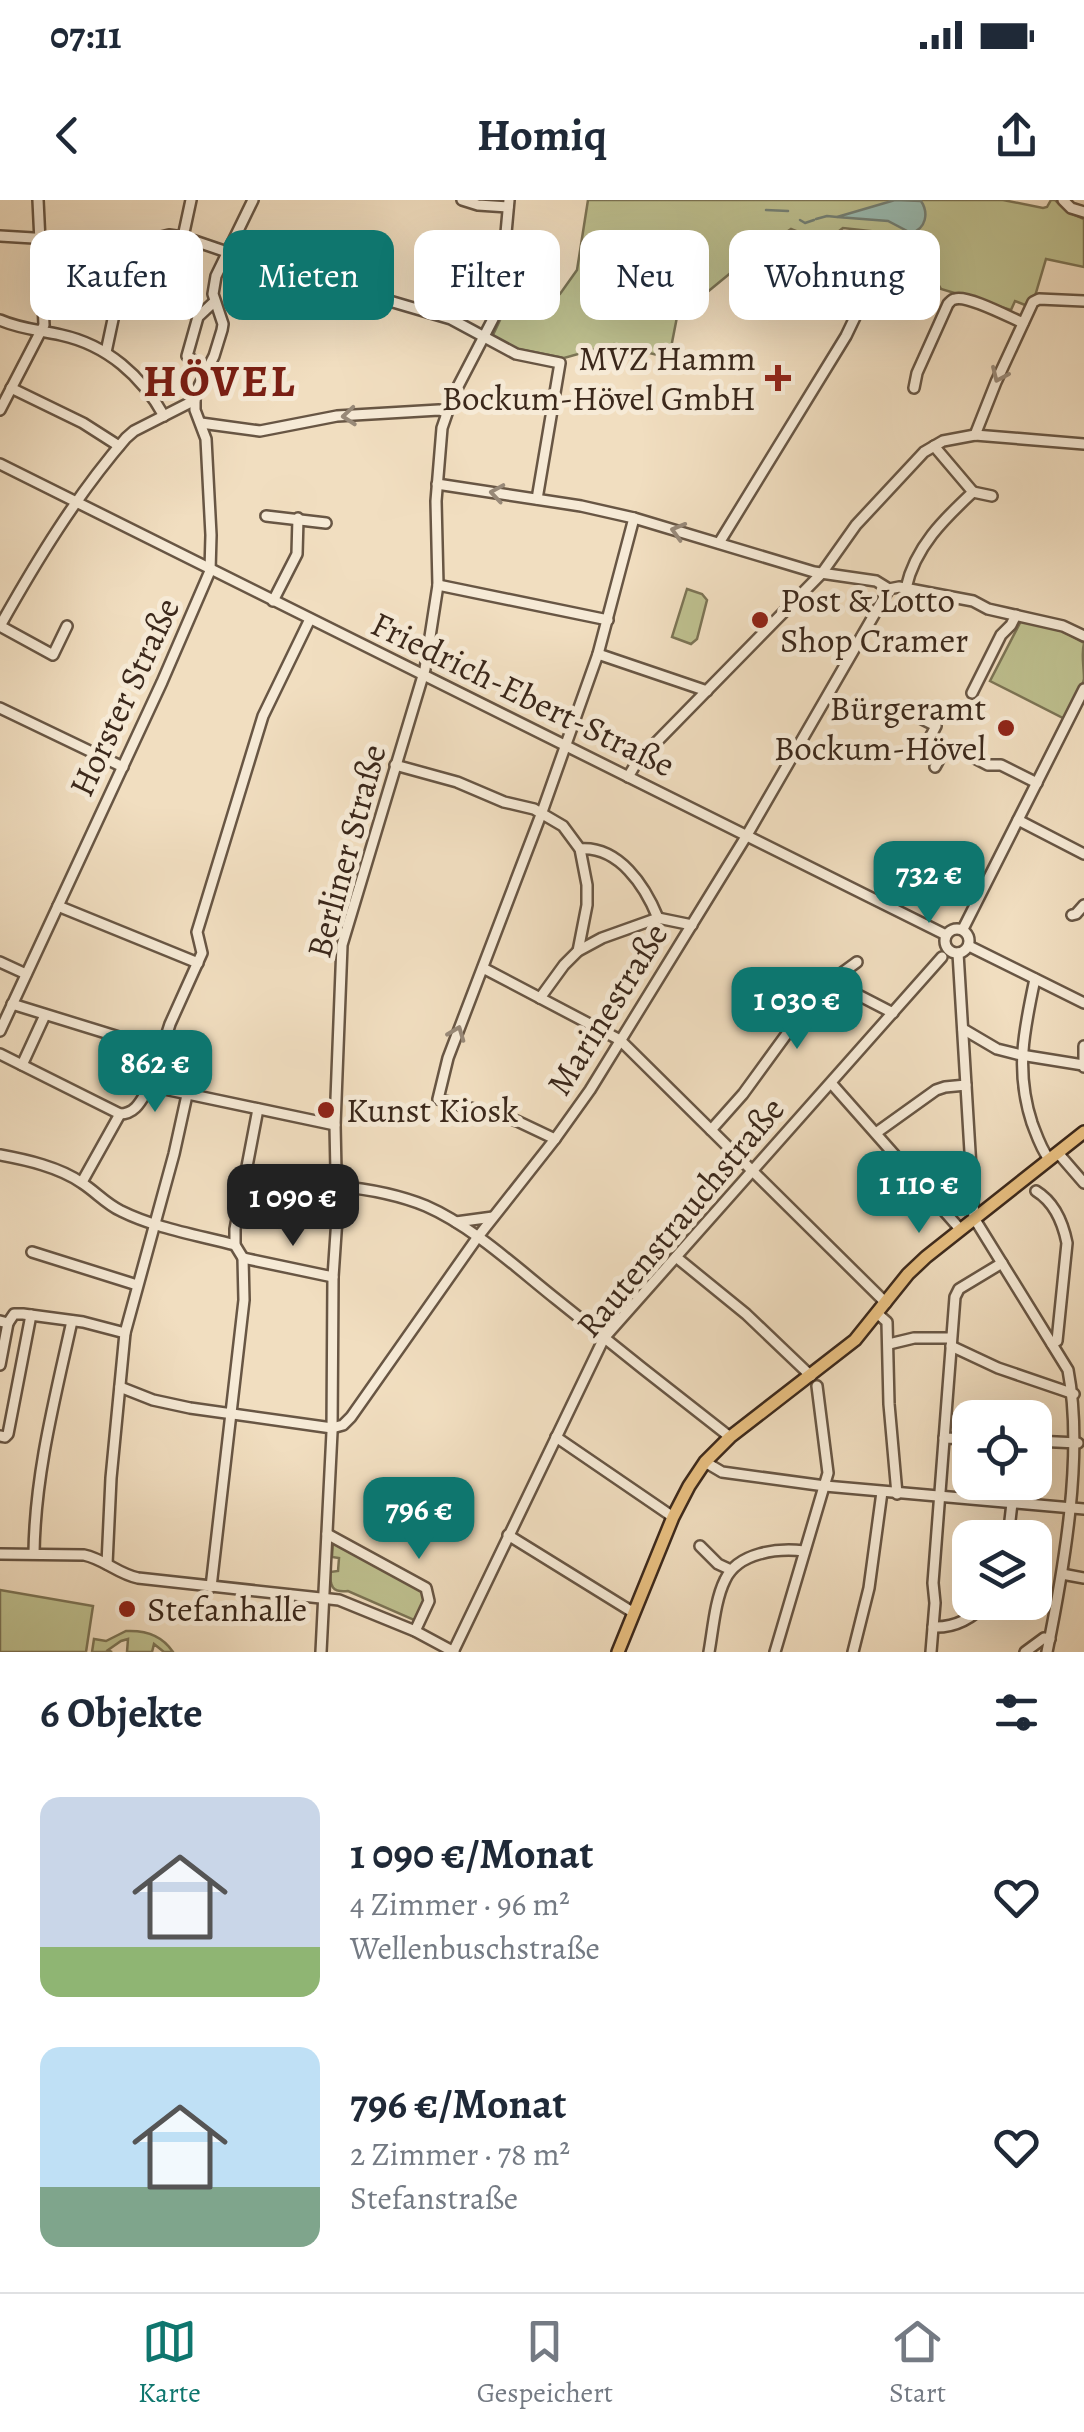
<!DOCTYPE html>
<html lang="de">
<head>
<meta charset="utf-8">
<style>
	:root { --surface:#fff; --page:#f2f2f3; --text:#1f2937; --muted:#747a83; --line:#e0e1e3; --accent:#0f766e }
	body { margin:0; font-family:Alegreya,serif; background:var(--page); color:var(--text); height:100vh; display:flex; flex-direction:column; font-size:38px; white-space:nowrap }
	* { box-sizing:border-box; margin:0 }
	p { font-size:32px; color:var(--muted) }
	.icon { flex:none; width:55px; height:55px; fill:none; stroke:currentColor; stroke-width:2; stroke-linecap:round; stroke-linejoin:round }
	.map { position:relative; height:1452px; overflow:hidden }
	.details { display:flex; flex-direction:column; background:var(--surface); flex:1 }
	.details>* { flex:none }
	.hud { position:absolute; left:30px; top:30px; width:1025px; height:90px; display:flex; gap:20px }
	.controls { position:absolute; left:952px; top:1200px; display:grid; gap:20px }
	.controls a { display:grid; place-items:center; width:100px; height:100px; border-radius:20px; background:var(--surface); box-shadow:0 10px 40px #0002; font-size:50px }
	.price { position:absolute; translate:-50% -85px; padding:0 22px; border-radius:20px; background:var(--accent); color:#fff; font-size:32px; line-height:65px; filter:drop-shadow(0 2px 5px #0008) }
	.price::after { content:''; position:absolute; left:50%; top:60px; width:30px; height:22px; margin-left:-15px; background:inherit; clip-path:polygon(0 0,100% 0,50% 100%) }
	.price.selected { background:#222; color:#fff }
	ul { padding:0; list-style:none }
	li { display:flex; align-items:center; gap:30px; height:250px; padding:0 40px }
	li span { display:grid; place-items:center; flex:none; width:280px; height:200px; border-radius:20px; color:#555 }
	li>.icon { margin-inline-start:auto }
	span .icon { width:120px; height:120px; fill:#fffc; stroke-width:1 }
	li b { font-size:42px }
	h2 { display:flex; justify-content:space-between; align-items:center; height:120px; padding:0 40px; font-size:42px }
	.pill { padding:0 35px; border-radius:20px; background:var(--surface); box-shadow:0 10px 40px #0002; font-size:35px; line-height:90px }
	.pill.selected { background:var(--accent); color:#fff }
	.status { display:flex; justify-content:space-between; align-items:center; height:70px; padding:0 50px; background:var(--surface); direction:ltr }
	.status svg { height:28px; fill:currentColor }
	header { display:flex; justify-content:space-between; align-items:center; height:130px; padding:0 40px; background:var(--surface); font-size:45px; font-weight:600 }
	.menu { display:flex; justify-content:space-around; align-items:center; height:140px; border-top:2px solid var(--line); background:var(--surface); font-size:28px; color:var(--muted) }
	.menu a { display:grid; justify-items:center; gap:5px }
	.menu .selected { color:var(--accent) }
	.map>svg:first-child { display:block }
</style>
</head>
<body>
<div class="status"><b>07:11</b><svg viewBox="0 0 49 12"><path d="M0 12V9h3v3zM5 12V6h3v6zM10 12V3h3v9zM15 12V0h3v12zM26 1h20v11H26zM47 4h2v5h-2z"/></svg></div>
<header><svg class="icon" aria-label="back" viewBox="0 0 24 24"><path d="M15 5l-7 7 7 7"/></svg>Homiq<svg class="icon" aria-label="share" viewBox="0 0 24 24"><path d="M12 15V3M7 8l5-5 5 5M5 13v7h14v-7"/></svg></header>
<div class="map">
<svg width="1084" height="1452" viewBox="0 0 1084 1452">
	<rect width="100%" height="100%" fill="#f1dec0"/>
	<filter id="stains"><feTurbulence type="fractalNoise" baseFrequency=".002" numOctaves="4"/><feColorMatrix values="0 0 0 0 .2 0 0 0 0 .09 0 0 0 0 .02 0 0 0 .5 -.17"/></filter>
	<radialGradient id="worn" r=".72"><stop offset=".6" stop-color="#630" stop-opacity="0"/><stop offset="1" stop-color="#630" stop-opacity=".3"/></radialGradient>
	<!-- green -->
	<g fill="#bec08f" stroke="#7c7455" stroke-width="2.5">
		<path d="M588 0H1003L1043 8 1047 7 1051 0H1055L1068 12 1084 19V67L1046 59 1035 96 1025 105 1015 101 1011 110 941 89 930 71V47L888 33 843 28C824 45 811 37 791 29L739 66 677 117 669 158 614 144 564 158 513 148 492 137 500 120 509 88 560 94 577 70Z"/>
		<polygon points="687,389 702,394 707,400 697,439 691,444 672,437"/>
		<path d="M1021 421 1062 431 1084 443C1081 455 1084 466 1084 479 1082 492 1071 507 1065 519L990 481Z"/>
		<path d="M333 1342 421 1390 425 1400 414 1420 348 1391C332 1393 330 1386 330 1372L338 1371 339 1358 332 1357Z"/>
		<polygon points="0,1390 93,1406 86,1452 0,1452"/>
		<path d="M126 1431C145 1430 162 1435 173 1452H164L154 1444 152 1452H127L128 1439 121 1441 108 1450 112 1452H92L94 1439 106 1441Z"/>
	</g>
	<!-- water -->
	<path fill="#9bbcb2" stroke="#758176" stroke-width="2.5" d="M895 0 921 1C929 13 926 29 911 33L888 21 837 17Z"/>
	<g fill="none" stroke-linecap="round" stroke-linejoin="round">
		<!-- stream -->
		<g stroke="#758176" stroke-width="2.5">
			<polyline points="766,10 788,11"/>
			<polyline points="816,19 827,16 837,17"/>
			<polyline points="800,20 805,23 814,20"/>
		</g>
		<!-- minor casing -->
		<g stroke="#685644" stroke-width="14">
			<g id="minor">
				<polyline points="462,0 478,5 508,7"/>
				<polyline points="1063,0 1071,8 1084,12"/>
				<polyline points="0,36 133,44 169,35 183,37 227,52"/>
				<polyline points="183,37 191,0"/>
				<polyline points="229,48 335,85 451,119 516,154 560,163 537,299"/>
				<path d="M0 120C20 129 40 130 61 135 107 145 142 176 164 216"/>
				<polyline points="106,152 118,96"/>
				<polyline points="207,170 187,156 198,117 214,102"/>
				<polyline points="11,188 83,223 119,246"/>
				<path d="M914 188 917 173 948 104C950 102 952 99 955 99 968 95 1009 117 1023 123"/>
				<polyline points="0,210 44,125 38,0"/>
				<polyline points="201,223 260,231 337,216 439,210 446,212"/>
				<polyline points="975,235 996,182 1033,102 1039,99 1084,101"/>
				<polyline points="0,264 946,735"/>
				<polyline points="437,284 581,306 634,318 814,372 876,381 889,389 899,387 973,401 988,409 1063,426 1084,436"/>
				<polyline points="973,292 992,296"/>
				<polyline points="266,316 326,323"/>
				<path d="M719 343 846 136 871 84 883 52C868 42 841 39 824 42L757 99"/>
				<polyline points="438,385 608,420"/>
				<path d="M906 388C915 347 944 319 973 292L934 246"/>
				<polyline points="273,401 297,354 298,318"/>
				<path d="M0 426C37 360 76 296 126 238L134 231 195 200"/>
				<polyline points="0,426 53,455 67,426"/>
				<polyline points="598,454 707,491"/>
				<polyline points="972,493 1001,435 1011,425 1016,415"/>
				<polyline points="0,508 123,567"/>
				<polyline points="904,510 936,526 924,549 940,558 935,567"/>
				<polyline points="955,548 988,565 1001,565 1037,583"/>
				<polyline points="395,565 457,582 504,602 534,609 563,626 580,649 587,685 587,705 578,751"/>
				<polyline points="628,577 637,562 822,373 856,325 924,252 943,241 975,235 1084,244"/>
				<polyline points="1018,620 1084,654"/>
				<path d="M580 649C619 646 645 686 658 718"/>
				<polyline points="58,706 198,763"/>
				<polyline points="1072,715 1076,714 1084,705"/>
				<circle cx="957" cy="741" r="12"/>
				<polyline points="963,729 1084,489"/>
				<polyline points="969,746 1084,803"/>
				<path d="M958 753 974 1018 1068 1170C1084 1254 1064 1368 1047 1452"/>
				<polyline points="0,762 26,774"/>
				<polyline points="483,768 620,840 886,1103"/>
				<path d="M1035 779C1024 830 1015 871 1032 923 1037 936 1041 949 1049 959"/>
				<polyline points="831,781 857,762"/>
				<polyline points="540,798 564,765 578,751 602,738 658,718 692,725"/>
				<polyline points="12,804 161,850"/>
				<polyline points="963,829 997,849 1021,855 1083,865"/>
				<polyline points="0,831 162,482 210,371 211,335 206,239 195,210 195,200 196,192 214,156 222,130 223,124 213,94 216,76 253,0"/>
				<polyline points="1084,846 1084,867"/>
				<path d="M0 854 120 914C137 914 142 898 150 886L335 925"/>
				<polyline points="22,865 45,815"/>
				<polyline points="831,883 960,1029"/>
				<polyline points="150,886 170,824 202,753 197,732 263,516 310,419"/>
				<polyline points="711,930 743,894 810,802 831,781 893,813"/>
				<polyline points="876,933 936,890 945,887 966,885"/>
				<polyline points="555,939 517,921 438,899 448,858 542,612 598,454 634,318"/>
				<polyline points="1058,953 1084,983"/>
				<path d="M0 955C27 960 59 967 82 983 96 992 106 1004 121 1011 155 1028 197 1035 235 1045"/>
				<polyline points="82,982 120,914"/>
				<path d="M337 986C368 989 397 994 426 1006 472 1026 517 1068 556 1099 614 1146 672 1192 730 1237"/>
				<path d="M1036 991C1054 1002 1063 1023 1067 1043L1057 1141 1052 1144"/>
				<polyline points="456,1022 493,1017"/>
				<polyline points="32,1052 137,1085"/>
				<polyline points="676,1057 746,1114 811,1176"/>
				<polyline points="243,1058 333,1077"/>
				<polyline points="878,1114 887,1122 889,1204 897,1294"/>
				<polyline points="0,1121 8,1123 0,1165"/>
				<polyline points="8,1123 14,1114 23,1114 83,1122 125,1133"/>
				<polyline points="889,1144 914,1138 951,1138"/>
				<polyline points="951,1146 998,1168 1074,1194"/>
				<polyline points="120,1187 153,1200 190,1208 332,1228"/>
				<polyline points="332,1228 343,1225 351,1217 477,1038 555,939 590,890 747,635 889,389"/>
				<polyline points="0,1236 5,1237 8,1234 31,1115"/>
				<polyline points="556,1237 673,1317"/>
				<polyline points="944,1238 970,1239"/>
				<polyline points="1035,1241 1078,1243"/>
				<polyline points="705,1262 722,1272 825,1286 1084,1309"/>
				<polyline points="327,1334 426,1388 429,1401 415,1431"/>
				<polyline points="508,1335 634,1413"/>
				<polyline points="1008,1338 1012,1303"/>
				<polyline points="700,1346 718,1364 731,1370"/>
				<path d="M34 1353C35 1274 55 1198 72 1121"/>
				<path d="M0 1354 84 1355C104 1359 118 1374 138 1378L339 1400 415 1431 454 1452"/>
				<polyline points="107,1364 111,1278 125,1133 174,954 187,895"/>
				<polyline points="1062,1374 1084,1378"/>
				<polyline points="211,1387 244,1100 243,1058 235,1045 235,1029 258,909"/>
				<path d="M933 1427C955 1428 972 1419 987 1402"/>
				<polyline points="321,1452 332,1232 333,1077 337,1018 335,925 342,745 425,469 438,385 436,301 442,228 453,196 493,119 502,77 509,0"/>
				<polyline points="453,1452 604,1138 942,757"/>
				<path d="M709 1452C713 1430 715 1400 725 1380 738 1352 778 1348 804 1351"/>
				<polyline points="775,1452 828,1273 817,1186"/>
				<polyline points="853,1452 869,1388 882,1292"/>
				<polyline points="931,1452 935,1403 933,1383 955,1097 959,1089 1002,1063"/>
				<polyline points="1025,1452 1044,1438 1050,1439"/>
			</g>
		</g>
		<!-- major casing -->
		<g stroke="#3b281b" stroke-width="16">
			<polyline id="major" points="618,1452 673,1317 689,1286 705,1262 730,1237 855,1140 908,1074 926,1057 1084,932"/>
		</g>
		<!-- minor -->
		<use href="#minor" stroke="#f6ead6" stroke-width="9"/>
		<!-- major -->
		<use href="#major" stroke="#e8bf80" stroke-width="11"/>
	</g>
	<!-- one-way arrows -->
	<defs><path id="oneway-chevron" d="M-2-3.5L2.5 0L-2 3.5" fill="none" stroke-width="1.6" stroke-linecap="round" stroke-linejoin="round" transform="scale(2.5)"/></defs>
	<g stroke="#988978">
		<use href="#oneway-chevron" transform="translate(999 175) rotate(114)"/>
		<use href="#oneway-chevron" transform="translate(349 216) rotate(175)"/>
		<use href="#oneway-chevron" transform="translate(497 293) rotate(-171)"/>
		<use href="#oneway-chevron" transform="translate(678 331) rotate(-164)"/>
		<use href="#oneway-chevron" transform="translate(457 833) rotate(-69)"/>
	</g>
	<!-- markers -->
	<g fill="#8f2418" stroke="#f6ead6" stroke-width="4">
		<path d="M773 163h10v10h10v10h-10v10h-10v-10h-10v-10h10z"/>
		<circle cx="760" cy="420" r="10"/>
		<circle cx="1006" cy="528" r="10"/>
		<circle cx="326" cy="910" r="10"/>
		<circle cx="127" cy="1409" r="10"/>
	</g>
	<g text-anchor="middle" dominant-baseline="central" stroke-width="10" stroke-linejoin="round" paint-order="stroke">
		<!-- poi labels -->
		<g font-size="35" fill="#3b281b" stroke="#f6ead6" text-anchor="start">
			<text x="756" y="158" text-anchor="end">MVZ Hamm<tspan x="756" dy="40">Bockum-Hövel GmbH</tspan></text>
			<text x="780" y="400">Post &amp; Lotto<tspan x="780" dy="40">Shop Cramer</tspan></text>
			<text x="986" y="508" text-anchor="end">Bürgeramt<tspan x="986" dy="40">Bockum-Hövel</tspan></text>
			<text x="346" y="910">Kunst Kiosk</text>
			<text x="147" y="1409">Stefanhalle</text>
		</g>
		<!-- street labels -->
		<g font-size="35" fill="#3b281b" stroke="#f6ead6">
			<text transform="translate(523 494) rotate(26)">Friedrich-Ebert-Straße</text>
			<text transform="translate(124 497) rotate(-65)">Horster Straße</text>
			<text transform="translate(346 651) rotate(-75)">Berliner Straße</text>
			<text transform="translate(607 809) rotate(-58)">Marinestraße</text>
			<text transform="translate(680 1017) rotate(-50)">Rautenstrauchstraße</text>
		</g>
		<!-- district labels -->
		<g font-size="45" font-weight="bold" letter-spacing="2.5" fill="#7a1f14" stroke="#f6ead6">
			<text x="220" y="181">HÖVEL</text>
		</g>
	</g>
	<rect width="100%" height="100%" filter="url(#stains)"/>
	<rect width="100%" height="100%" fill="url(#worn)"/>
</svg>
<div class="controls">
<a><svg class="icon" aria-label="locate" viewBox="0 0 24 24"><circle cx="12" cy="12" r="6"/><path d="M12 2v4M12 18v4M2 12h4M18 12h4"/></svg></a>
<a><svg class="icon" aria-label="layers" viewBox="0 0 24 24"><path d="M12 4l9 5-9 5-9-5zM3 14l9 5 9-5"/></svg></a>
</div>
<b class="price" style="left:929px;top:726px">732 €</b>
<b class="price" style="left:797px;top:852px">1 030 €</b>
<b class="price" style="left:155px;top:915px">862 €</b>
<b class="price" style="left:919px;top:1036px">1 110 €</b>
<b class="price selected" style="left:293px;top:1049px">1 090 €</b>
<b class="price" style="left:419px;top:1362px">796 €</b>
<div class="hud">
<a class="pill">Kaufen</a>
<a class="pill selected">Mieten</a>
<a class="pill">Filter</a>
<a class="pill">Neu</a>
<a class="pill">Wohnung</a>
</div>
</div>
<section class="details">
<h2>6 Objekte<svg class="icon" aria-label="filters" viewBox="0 0 24 24"><path d="M4 7h16M4 17h16"/><circle cx="9" cy="7" r="2"/><circle cx="15" cy="17" r="2"/></svg></h2>
<ul>
<li><span style="background:linear-gradient(#c9d6e8 75%,#8fb573 0)"><svg class="icon" aria-label="home" viewBox="0 0 24 24"><path d="M3 11l9-7 9 7M6 9v11h12V9"/></svg></span><div><b>1 090 €/Monat</b><p>4 Zimmer · 96 m²</p><p>Wellenbuschstraße</p></div><svg class="icon" aria-label="heart" viewBox="0 0 24 24"><path d="M12 20l-8-8c-3-5 5-10 8-4 3-6 11-1 8 4z"/></svg></li>
<li><span style="background:linear-gradient(#bfe0f5 70%,#7fa58c 0)"><svg class="icon" aria-label="home" viewBox="0 0 24 24"><path d="M3 11l9-7 9 7M6 9v11h12V9"/></svg></span><div><b>796 €/Monat</b><p>2 Zimmer · 78 m²</p><p>Stefanstraße</p></div><svg class="icon" aria-label="heart" viewBox="0 0 24 24"><path d="M12 20l-8-8c-3-5 5-10 8-4 3-6 11-1 8 4z"/></svg></li>
</ul>
</section>
<nav class="menu">
<a class="selected"><svg class="icon" aria-label="map" viewBox="0 0 24 24"><path d="M3 6l6-2 6 2 6-2v14l-6 2-6-2-6 2zM9 4v14M15 6v14"/></svg>Karte</a>
<a><svg class="icon" aria-label="saved" viewBox="0 0 24 24"><path d="M7 4h10v16l-5-4-5 4z"/></svg>Gespeichert</a>
<a><svg class="icon" aria-label="home" viewBox="0 0 24 24"><path d="M3 11l9-7 9 7M6 9v11h12V9"/></svg>Start</a>
</nav>
</body>
</html>
